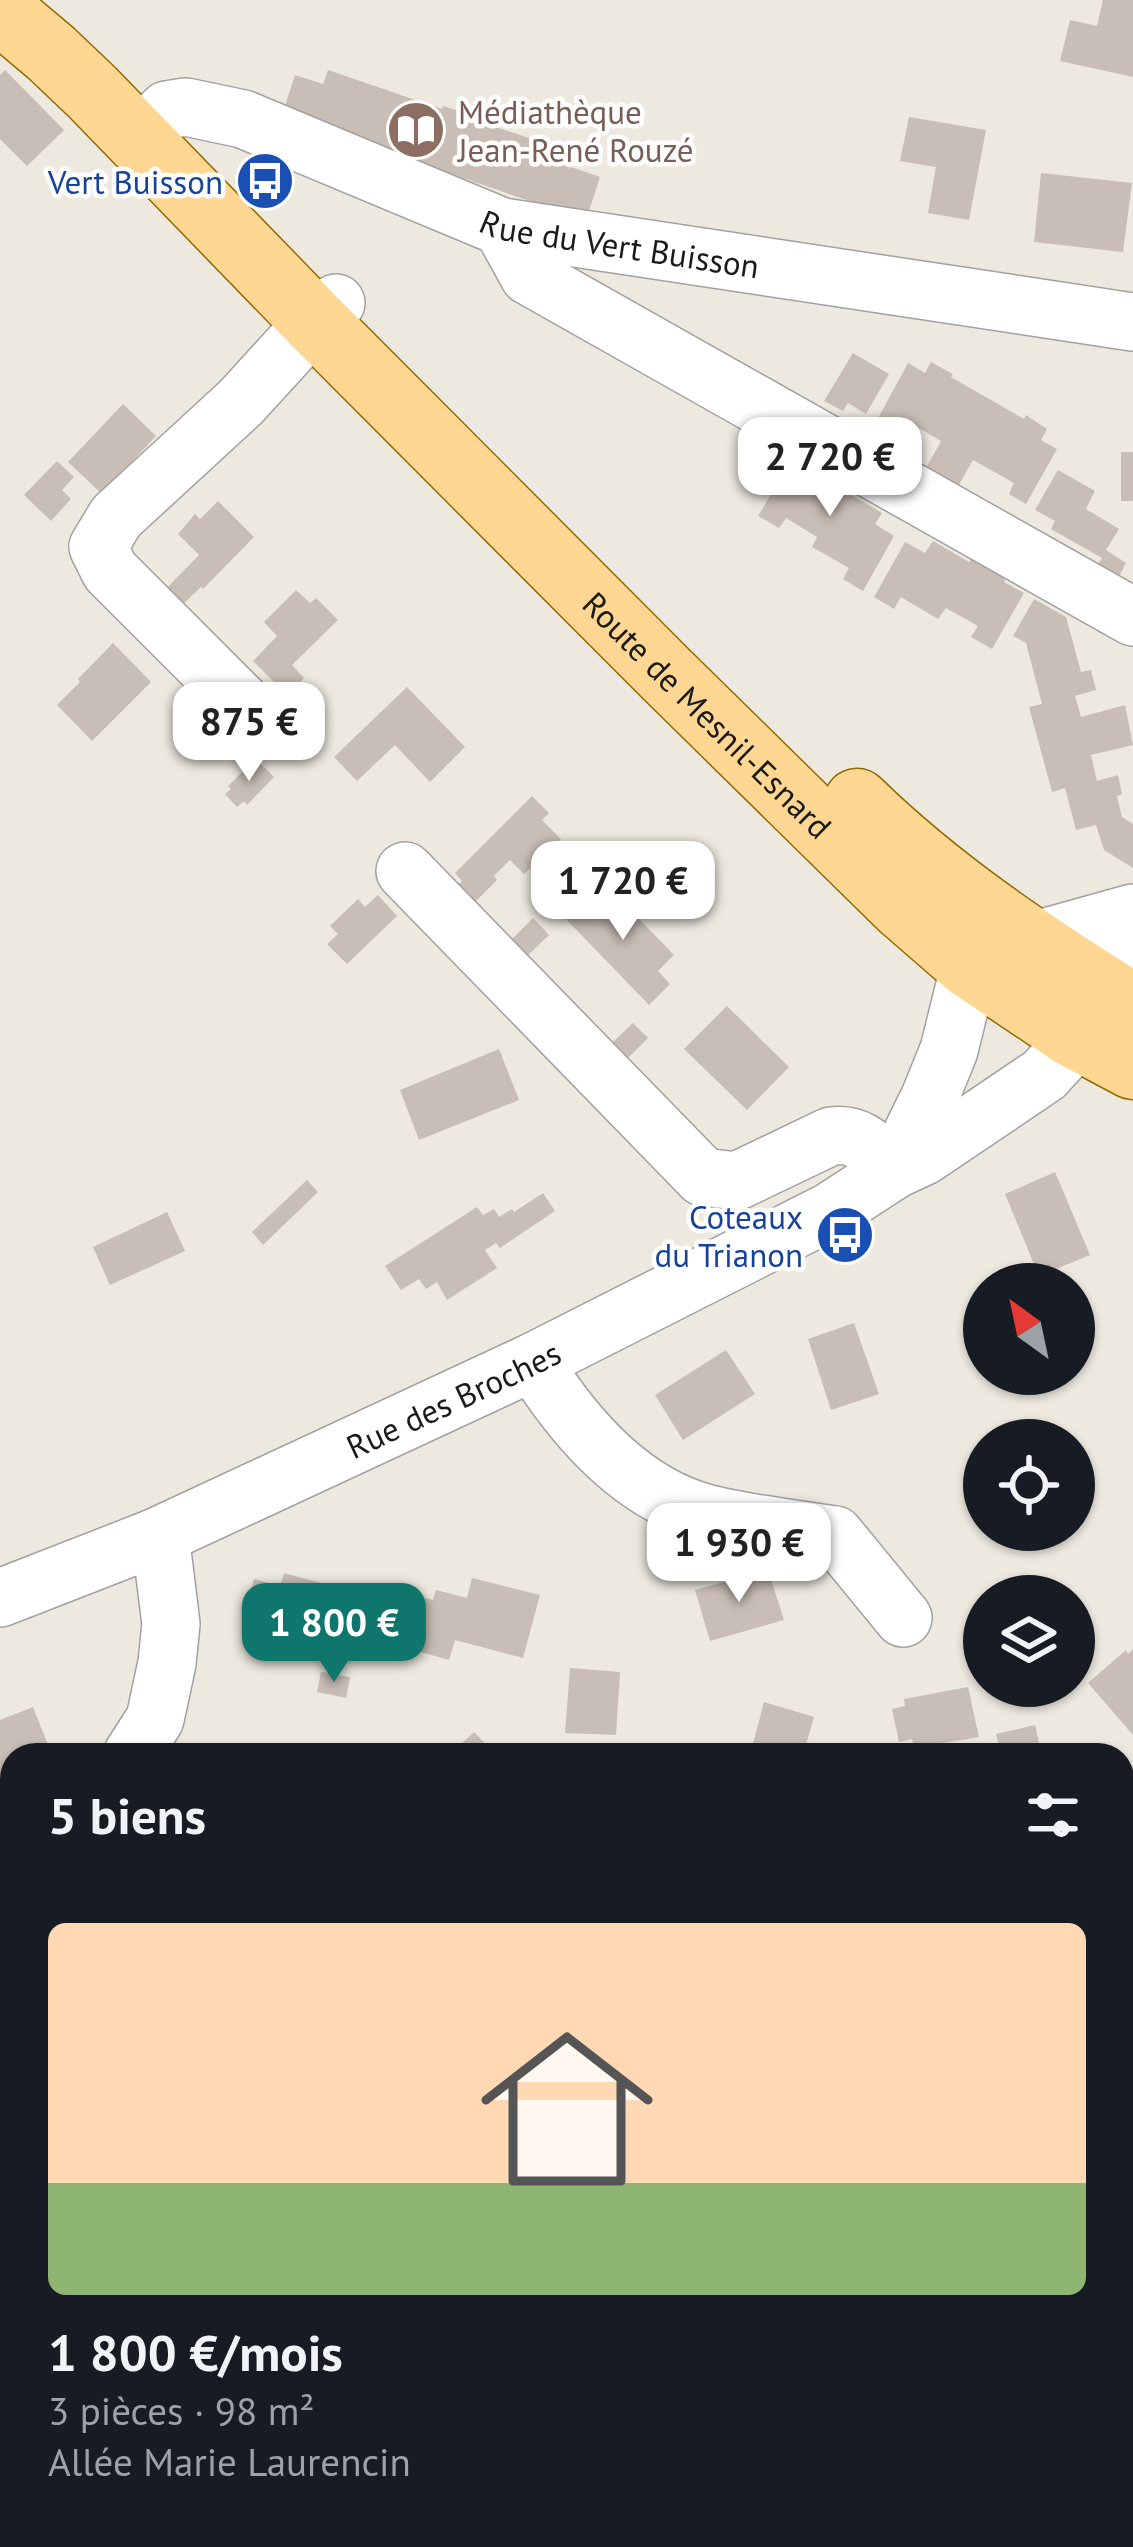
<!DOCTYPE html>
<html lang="fr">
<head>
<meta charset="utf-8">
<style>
	:root { --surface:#171b24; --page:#20242c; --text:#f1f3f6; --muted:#9ea1a6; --accent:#0f766e }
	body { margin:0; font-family:"PT Sans",sans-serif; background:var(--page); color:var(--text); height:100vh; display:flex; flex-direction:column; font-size:45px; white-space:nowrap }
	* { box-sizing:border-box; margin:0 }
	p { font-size:39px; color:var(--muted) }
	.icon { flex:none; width:66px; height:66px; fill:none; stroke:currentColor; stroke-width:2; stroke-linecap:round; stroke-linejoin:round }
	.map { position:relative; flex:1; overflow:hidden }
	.panel { position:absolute; left:0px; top:1743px; width:1134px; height:804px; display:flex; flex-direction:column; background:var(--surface); border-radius:36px 36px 0 0; box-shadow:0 3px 9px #0004 }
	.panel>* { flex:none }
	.needle { width:78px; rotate:327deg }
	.fabs { position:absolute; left:963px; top:1263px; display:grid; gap:24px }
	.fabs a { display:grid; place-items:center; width:132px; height:132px; border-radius:50%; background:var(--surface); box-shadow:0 3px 9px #0004; font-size:60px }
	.price { position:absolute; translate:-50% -102px; padding:0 27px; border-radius:24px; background:#fff; color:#222; font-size:39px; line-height:78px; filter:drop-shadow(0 3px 6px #0008) }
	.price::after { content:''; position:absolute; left:50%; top:72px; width:36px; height:27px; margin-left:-18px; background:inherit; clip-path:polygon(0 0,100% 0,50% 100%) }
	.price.on { background:var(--accent); color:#fff }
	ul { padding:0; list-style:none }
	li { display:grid; align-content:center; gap:24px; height:636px; padding:0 48px }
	li span { display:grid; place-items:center; height:372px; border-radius:18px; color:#555 }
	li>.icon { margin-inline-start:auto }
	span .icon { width:216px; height:216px; fill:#fffc; stroke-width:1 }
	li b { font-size:51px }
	h2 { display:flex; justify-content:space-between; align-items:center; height:144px; padding:0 48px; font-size:51px }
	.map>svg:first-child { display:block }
</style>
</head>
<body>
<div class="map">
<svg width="1133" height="2547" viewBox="0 0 1133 2547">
	<rect width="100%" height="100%" fill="#ede9df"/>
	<!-- forest -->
	<polygon fill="#9fd090" points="12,2412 12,2535 1122,2535 1122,2470 1133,2469 1133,2547 0,2547 0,2414"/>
	<!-- building -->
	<g fill="#c9beb5">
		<polygon points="1103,0 1133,0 1133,77 1060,61 1070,20 1097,26"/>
		<polygon points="5,70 64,130 27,166 0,139 0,75"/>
		<polygon points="328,70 442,109 443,106 462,112 460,115 574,153 568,169 571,167 600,177 588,214 541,205 282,115 295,75 323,84"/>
		<polygon points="909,117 986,130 969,220 928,213 936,167 900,161"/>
		<polygon points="1041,173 1132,183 1123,252 1034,242"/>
		<polygon points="853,353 889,374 866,414 848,403 843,411 824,401"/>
		<polygon points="931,362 953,374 951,377 1024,419 1026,415 1047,429 1041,440 1057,449 1026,504 1009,494 1014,483 973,460 957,488 925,470 941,441 900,417 893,429 877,420 908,363 925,373"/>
		<polygon points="123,404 156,436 102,494 68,462"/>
		<rect x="1121" y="452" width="12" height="49"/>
		<polygon points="57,461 74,477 62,490 71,499 51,521 24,495"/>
		<polygon points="791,461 810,472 817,461 851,480 845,491 882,513 875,524 894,536 863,591 843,579 849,568 812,547 817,537 786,518 779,528 758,516"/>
		<polygon points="1058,470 1095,491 1086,509 1119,529 1106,550 1126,563 1117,580 1096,567 1102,558 1051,529 1055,521 1035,510"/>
		<polygon points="218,501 254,537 203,589 201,587 177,610 161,594 199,555 178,534 195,514 200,519"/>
		<polygon points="933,541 969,562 976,551 1009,571 1004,582 1024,593 992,649 971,637 978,626 946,608 938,619 901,597 894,609 874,597 905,542 925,553"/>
		<polygon points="296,590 310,603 316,598 338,620 292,665 304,678 287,695 253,661 277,636 264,622"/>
		<polygon points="1034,599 1066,617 1081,672 1091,670 1096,690 1075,696 1081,717 1125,705 1133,745 1091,755 1097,781 1118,775 1122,794 1117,796 1122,817 1133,824 1133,868 1104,850 1096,825 1076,830 1065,788 1052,792 1029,707 1042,704 1026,643 1013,636"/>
		<polygon points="113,643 151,682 92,741 57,705 80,682 78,679"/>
		<polygon points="407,687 465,747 430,782 395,745 357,781 334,757"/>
		<polygon points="256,759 274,777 247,805 244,801 237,807 225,794 231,789 228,786"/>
		<polygon points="532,796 549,813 542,820 561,839 524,874 510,860 494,876 497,880 474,903 458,885 462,881 455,873"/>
		<polygon points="612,891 674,955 658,971 670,984 649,1005 563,916 583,896 594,908"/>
		<polygon points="378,895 397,916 347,964 327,944 338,934 330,926 358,899 365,907"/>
		<polygon points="533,918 549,935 523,960 508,943"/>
		<polygon points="727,1006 789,1067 747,1110 684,1049"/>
		<polygon points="633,1023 648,1038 625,1061 610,1045"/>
		<polygon points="499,1049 519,1100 419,1140 400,1090"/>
		<polygon points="1055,1172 1090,1255 1039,1276 1005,1194"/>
		<polygon points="307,1180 318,1192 263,1245 252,1232"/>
		<polygon points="543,1193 555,1211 500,1248 496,1243 485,1250 497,1268 447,1300 437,1282 426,1289 419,1279 401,1290 385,1266 477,1207 483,1215 494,1209 499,1217 512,1209 514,1212"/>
		<polygon points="167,1212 185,1251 110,1285 93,1247"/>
		<polygon points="854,1323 879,1394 831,1410 808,1339"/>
		<polygon points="726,1350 755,1394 683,1440 655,1395"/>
		<polygon points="1074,1458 1087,1463 1074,1495"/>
		<polygon points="768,1570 784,1620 710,1641 695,1590"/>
		<polygon points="284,1573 380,1599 383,1587 433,1600 436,1590 467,1598 472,1578 540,1595 523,1658 455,1640 449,1660 370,1638 366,1652 301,1635 295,1655 261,1647 265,1633 242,1626 254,1579 280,1586"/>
		<polygon points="1133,1649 1133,1735 1088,1683 1126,1650 1128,1654"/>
		<polygon points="570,1668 620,1672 616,1735 565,1733"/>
		<polygon points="321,1672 350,1677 346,1698 317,1692"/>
		<polygon points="968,1687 979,1737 914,1748 912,1739 899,1742 892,1709 905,1706 904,1699"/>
		<polygon points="764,1702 814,1717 803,1755 750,1755"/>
		<polygon points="33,1707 52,1755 12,1755 12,1777 0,1782 0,1720"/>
		<polygon points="1035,1725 1042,1755 1001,1755 996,1734"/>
		<polygon points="474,1732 496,1755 449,1755"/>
		<polygon points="1122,2292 1133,2304 1133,2319 1122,2330"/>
	</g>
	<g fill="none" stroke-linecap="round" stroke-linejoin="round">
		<!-- minor casing -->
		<g stroke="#a1a1a1" stroke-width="60">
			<g id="minor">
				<path id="s1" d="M137 139 167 110 186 107 243 119 502 227 1133 322"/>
				<polyline points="502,227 529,276 1133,617"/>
				<polyline points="258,719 110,571 98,547 116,517 241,402 304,333 336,303"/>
				<path d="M405 871 703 1177 737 1181 831 1136C861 1132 874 1151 894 1170"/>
				<polyline points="894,1170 930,1097 949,1050 970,965 1047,937 1133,913"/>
				<path d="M533 1362C573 1426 629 1492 705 1513 747 1524 792 1528 835 1535L903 1618"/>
				<path id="s2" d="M0 1598 154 1538 533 1362 831 1211 894 1170 924 1156 1044 1075 1065 1052 1098 985 1112 962 1133 940"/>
				<polyline points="132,1755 155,1719 167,1663 171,1624 163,1559 154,1538"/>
				<polyline points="0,1959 12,1941"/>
				<polyline points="1122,2181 1133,2179"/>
				<polyline points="0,2195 12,2192"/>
			</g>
		</g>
		<!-- major casing -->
		<g stroke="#916a00" stroke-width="69">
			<g id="major">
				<path id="s3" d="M0 10 51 53 92 92 316 323 665 673 901 905 970 965 1073 1034 1133 1066"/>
				<path d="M857 802C940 883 1035 946 1133 1007"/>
			</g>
		</g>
		<!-- minor -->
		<use href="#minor" stroke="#fff" stroke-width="57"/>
		<!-- major -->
		<use href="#major" stroke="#ffd792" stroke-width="66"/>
	</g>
	<!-- icons -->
	<defs>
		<g id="library-disc" transform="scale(3)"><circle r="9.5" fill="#8d6e63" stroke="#fff"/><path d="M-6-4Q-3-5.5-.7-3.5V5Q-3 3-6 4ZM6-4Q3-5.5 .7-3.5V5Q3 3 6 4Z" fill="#fff"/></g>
		<g id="bus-disc" transform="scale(3)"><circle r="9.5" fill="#1a4fb4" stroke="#fff"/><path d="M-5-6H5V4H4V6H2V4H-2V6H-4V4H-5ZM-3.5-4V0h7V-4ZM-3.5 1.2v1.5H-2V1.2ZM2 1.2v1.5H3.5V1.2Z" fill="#fff"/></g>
	</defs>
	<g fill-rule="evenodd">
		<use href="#library-disc" x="416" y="130"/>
		<use href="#bus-disc" x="265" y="181"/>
		<use href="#bus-disc" x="845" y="1235"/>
	</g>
	<g text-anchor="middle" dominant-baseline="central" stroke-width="9" stroke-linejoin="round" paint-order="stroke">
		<!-- education labels -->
		<g font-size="33" fill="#785e54" stroke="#fff" text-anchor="start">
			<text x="458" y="111">Médiathèque<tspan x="458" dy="38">Jean-René Rouzé</tspan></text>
		</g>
		<!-- transit labels -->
		<g font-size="33" fill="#164399" stroke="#fff" text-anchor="end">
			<text x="223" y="181">Vert Buisson</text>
			<text x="803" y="1216">Coteaux<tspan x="803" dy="38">du Trianon</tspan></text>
		</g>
		<!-- street labels -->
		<g font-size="33" fill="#1a1a1a" stroke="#fff">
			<text stroke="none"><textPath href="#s1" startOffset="519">Rue du Vert Buisson</textPath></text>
			<text stroke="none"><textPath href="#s3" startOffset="999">Route de Mesnil-Esnard</textPath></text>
			<text stroke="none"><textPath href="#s2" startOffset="495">Rue des Broches</textPath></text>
		</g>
	</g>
</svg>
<div class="fabs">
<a><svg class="needle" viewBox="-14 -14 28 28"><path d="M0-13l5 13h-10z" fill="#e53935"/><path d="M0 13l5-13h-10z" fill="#9ea1a6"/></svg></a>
<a><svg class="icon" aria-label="locate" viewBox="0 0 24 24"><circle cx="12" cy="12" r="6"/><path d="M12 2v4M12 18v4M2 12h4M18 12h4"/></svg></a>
<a><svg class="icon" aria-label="layers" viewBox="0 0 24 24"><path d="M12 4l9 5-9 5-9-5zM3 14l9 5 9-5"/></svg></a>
</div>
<b class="price" style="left:830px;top:519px">2 720 €</b>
<b class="price" style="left:249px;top:784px">875 €</b>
<b class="price" style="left:623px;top:943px">1 720 €</b>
<b class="price" style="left:739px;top:1605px">1 930 €</b>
<b class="price on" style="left:334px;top:1685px">1 800 €</b>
<section class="panel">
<h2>5 biens<svg class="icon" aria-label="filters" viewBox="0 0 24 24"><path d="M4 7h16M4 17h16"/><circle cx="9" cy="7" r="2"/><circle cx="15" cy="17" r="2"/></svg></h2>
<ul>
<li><span style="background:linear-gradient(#ffd9b3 70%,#8fb573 0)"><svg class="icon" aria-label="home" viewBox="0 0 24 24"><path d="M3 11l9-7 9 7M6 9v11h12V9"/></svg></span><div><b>1 800 €/mois</b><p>3 pièces · 98 m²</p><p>Allée Marie Laurencin</p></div></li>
</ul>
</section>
</div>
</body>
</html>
